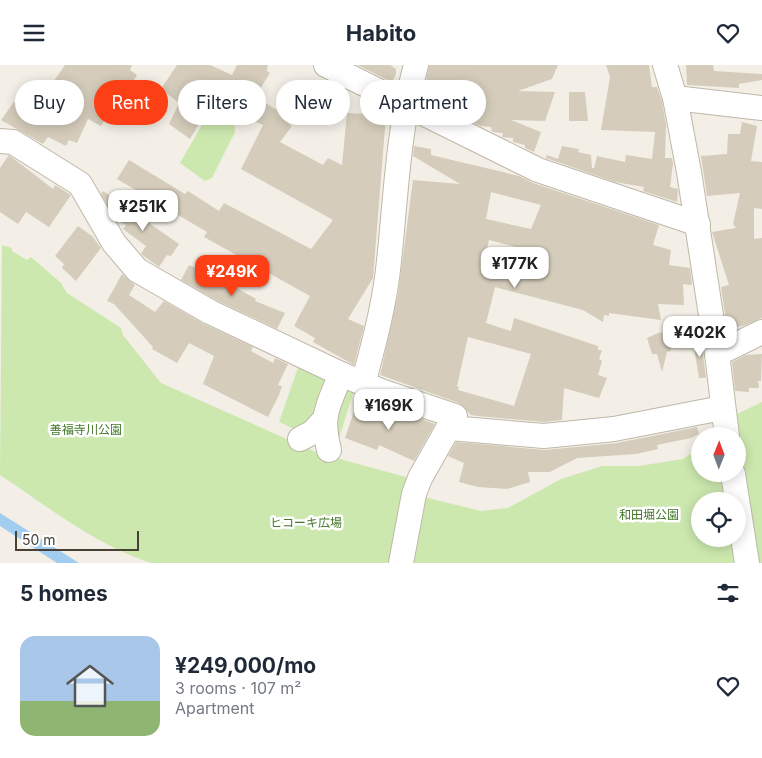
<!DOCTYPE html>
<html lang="en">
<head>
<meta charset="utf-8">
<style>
	:root { --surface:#fff; --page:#f2f2f3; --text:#1f2937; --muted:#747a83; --line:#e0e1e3; --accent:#fc3f14 }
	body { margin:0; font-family:Inter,"Noto Sans JP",sans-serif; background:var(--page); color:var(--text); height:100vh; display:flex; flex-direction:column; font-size:19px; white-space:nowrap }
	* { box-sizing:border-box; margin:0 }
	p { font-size:16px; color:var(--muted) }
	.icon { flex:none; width:28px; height:28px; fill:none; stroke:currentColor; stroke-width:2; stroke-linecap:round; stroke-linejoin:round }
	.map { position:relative; height:498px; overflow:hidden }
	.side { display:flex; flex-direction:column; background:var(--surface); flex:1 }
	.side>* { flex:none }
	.hud { position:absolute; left:15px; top:15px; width:500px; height:45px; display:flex; gap:10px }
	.needle { width:32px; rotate:1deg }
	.controls { position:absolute; left:691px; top:362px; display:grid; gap:10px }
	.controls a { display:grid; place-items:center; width:55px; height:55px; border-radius:50%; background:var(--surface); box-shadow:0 2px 12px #0003; font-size:25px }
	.scale { position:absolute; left:15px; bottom:12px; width:124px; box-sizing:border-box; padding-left:5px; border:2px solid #464035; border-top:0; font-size:14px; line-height:18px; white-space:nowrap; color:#464035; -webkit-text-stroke:4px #fff; paint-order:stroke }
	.price { position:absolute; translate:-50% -42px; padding:0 11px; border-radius:10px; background:#fff; color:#222; font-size:16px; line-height:32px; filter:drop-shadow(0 1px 2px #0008) }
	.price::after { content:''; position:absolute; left:50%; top:30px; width:15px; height:11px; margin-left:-8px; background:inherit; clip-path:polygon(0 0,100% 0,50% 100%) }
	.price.on { background:var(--accent); color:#fff }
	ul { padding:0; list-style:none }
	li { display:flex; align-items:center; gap:15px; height:125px; padding:0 20px }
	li+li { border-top:1px solid var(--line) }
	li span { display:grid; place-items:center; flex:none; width:140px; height:100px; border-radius:15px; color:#555 }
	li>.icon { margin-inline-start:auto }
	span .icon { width:60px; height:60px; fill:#fffc; stroke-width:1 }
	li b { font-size:21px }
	h2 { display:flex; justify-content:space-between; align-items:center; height:60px; padding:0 20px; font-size:21px }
	.pill { padding:0 18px; border-radius:22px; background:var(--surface); box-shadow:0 2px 12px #0003; font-size:18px; line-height:45px }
	.pill.on { background:var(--accent); color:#fff }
	header { display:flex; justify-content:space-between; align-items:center; height:65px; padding:0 20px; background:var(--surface); font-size:22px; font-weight:700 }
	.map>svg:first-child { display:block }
</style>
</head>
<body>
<header><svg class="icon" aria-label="menu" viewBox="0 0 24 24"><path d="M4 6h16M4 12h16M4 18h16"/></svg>Habito<svg class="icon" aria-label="heart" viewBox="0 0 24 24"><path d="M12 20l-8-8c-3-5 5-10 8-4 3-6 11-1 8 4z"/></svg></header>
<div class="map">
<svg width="762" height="498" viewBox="0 0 762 498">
	<rect width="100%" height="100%" fill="#f3efe6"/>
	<!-- green -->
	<g fill="#cce8ae">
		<polygon points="210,46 234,59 235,67 212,113 205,116 180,98"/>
		<path d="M2 180 12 183V186L27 195 31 192 61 218 67 228 121 263 123 270 161 318 318 388 413 414 411 426 428 433 481 446 508 443 561 414 602 401H639L683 394 700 382V409H726L732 436H700V474H737L740 498H151C96 480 48 442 0 410Z"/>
		<polygon points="300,297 355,322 336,383 279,357"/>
		<polygon points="762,337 762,498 755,498 738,403 738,371 733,351"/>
	</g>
	<!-- water -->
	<polygon fill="#a1cdf1" points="0,448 79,498 57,498 0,461"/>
	<!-- building -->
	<g fill="#d5ccbb" fill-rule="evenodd">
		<polygon points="65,0 132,0 130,5 137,10 117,43 113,40 101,61 88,54 77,78 69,75 66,81 48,72 43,79 1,55 14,37 31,49"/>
		<polygon points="177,0 210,0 232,10 237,0 268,0 267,6 270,8 255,32 289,52 286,56 292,61 280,77 323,100 328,93 342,100 347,48 386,50 373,213 348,254 364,261 354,300 313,277 315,273 294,261 310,231 204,172 207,167 117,114 129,95 185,129 188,126 219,146 224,138 311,184 333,155 241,104 263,60 240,50 238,52 212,37 190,74 169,59 179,38 161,24"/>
		<polygon points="357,0 390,0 396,4 396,9 392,17"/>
		<polygon points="429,0 558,0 552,14 518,26 555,27 545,56 511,55 541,67 534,87 525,83 525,80 513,77 513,73 502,72 503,68 492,67 491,62 480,61 462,52 468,31 444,43 422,32 425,23 427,23 426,17"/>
		<polygon points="606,0 649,0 652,22 657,22 662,36 666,60 665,93 672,93 673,98 670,122 678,124 677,137 643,126 644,122 615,117 546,93 547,90 558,94 562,81 579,84 578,87 591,90 592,103 594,103 597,91 625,97 626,90 652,94 655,67 601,65 610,12"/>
		<polygon points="686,0 713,0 714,6 762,9 762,15 739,19 739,23 687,20"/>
		<polygon points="569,27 585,27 588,56 569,56"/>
		<polygon points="742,57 757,61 751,96 762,97 762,144 754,143 754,174 762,173 762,253 743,261 727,263 721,222 729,220 712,167 736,163 733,159 740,128 707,131 701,91 727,89 728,69 740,69"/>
		<path d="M414 81 431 84V90L519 111 533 118 659 160 653 180 671 185 669 200 690 203 692 218 691 220 683 219 684 240 658 239 661 255 609 248V251L604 250 603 257 583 245 495 222 486 258 511 266 514 253 598 281V285H602L599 294 602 296 598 310 607 313 599 333 564 323 562 355 544 357 477 351 471 350 459 338 380 310 398 229 413 115 460 119 413 91ZM491 127 541 140 531 164 486 154ZM489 175 524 184 518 213 483 202ZM468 272 531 289 514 341 458 325 459 322 457 321Z"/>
		<polygon points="9,90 53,124 55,120 71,130 49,162 26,147 18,159 0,147 0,103"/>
		<polygon points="103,126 179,179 171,191 167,190 159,202 141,189 146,181 123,164 126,160 115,153 101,129"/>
		<polygon points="78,161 92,171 101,183 76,216 62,203 64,199 55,191"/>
		<polygon points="189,200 226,217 256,234 255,236 285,248 277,264 216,235 181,215"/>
		<polygon points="122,209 135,220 129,230 155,247 164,236 204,259 253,282 251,286 273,298 275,293 288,299 278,320 282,321 279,330 268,352 203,319 214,291 189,278 177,298 152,284 153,282 114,239 107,236"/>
		<polygon points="668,267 671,286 667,287 662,307 657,289 652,289 647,273 658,268"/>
		<polygon points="701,274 706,313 699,313 693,276"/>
		<polygon points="762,289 761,316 758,316 759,323 749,323 749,327 735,326 732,297 746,290"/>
		<polygon points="357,338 396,353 398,346 435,359 414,396 379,380 377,385 345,373"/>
		<polygon points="697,362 699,369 691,373 657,380 658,384 636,389 577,393 550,407 528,407 530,417 507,424 478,422 459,417 464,398 448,391 456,377 545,385 617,378"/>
	</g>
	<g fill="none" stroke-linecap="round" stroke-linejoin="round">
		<!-- minor casing -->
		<g stroke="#bfb8a8" stroke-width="26">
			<g id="minor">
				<polyline points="326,0 538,105 698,159"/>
				<polyline points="665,0 675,33 689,107 717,289 727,371"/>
				<polyline points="675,33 762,43"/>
				<polyline points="0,76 13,77 80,119 114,178 137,205 210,247 341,309 381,326 455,351 420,413 414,429 401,498"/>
				<polyline points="717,289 762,267"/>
				<path d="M363 319C374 278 385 238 389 196 396 130 398 65 416 0"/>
				<polyline points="450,363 544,371 614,364 722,343"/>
				<polyline points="300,374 313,367 324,355"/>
				<path d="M329 385C320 350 328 341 341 309"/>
				<polyline points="733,409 747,498"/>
			</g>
		</g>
		<!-- minor -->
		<use href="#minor" stroke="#fff" stroke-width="24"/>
	</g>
	<g text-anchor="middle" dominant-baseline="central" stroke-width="5" stroke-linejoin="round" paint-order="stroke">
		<!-- park labels -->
		<g font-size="12" fill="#437828" stroke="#fff">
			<text x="86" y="364">善福寺川公園</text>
			<text x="649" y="449">和田堀公園</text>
			<text x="306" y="457">ヒコーキ広場</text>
		</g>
	</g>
</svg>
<div class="controls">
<a><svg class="needle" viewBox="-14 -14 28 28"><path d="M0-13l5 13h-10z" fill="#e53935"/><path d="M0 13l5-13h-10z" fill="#747a83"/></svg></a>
<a><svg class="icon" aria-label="locate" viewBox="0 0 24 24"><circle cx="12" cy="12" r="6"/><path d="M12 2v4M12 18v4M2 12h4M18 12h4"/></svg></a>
</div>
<div class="scale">50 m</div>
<b class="price" style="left:143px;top:167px">¥251K</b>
<b class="price" style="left:515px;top:224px">¥177K</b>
<b class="price on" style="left:232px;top:232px">¥249K</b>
<b class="price" style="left:700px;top:293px">¥402K</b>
<b class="price" style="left:389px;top:366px">¥169K</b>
<div class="hud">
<a class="pill">Buy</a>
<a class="pill on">Rent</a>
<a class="pill">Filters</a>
<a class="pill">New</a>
<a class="pill">Apartment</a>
</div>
</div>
<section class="side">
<h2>5 homes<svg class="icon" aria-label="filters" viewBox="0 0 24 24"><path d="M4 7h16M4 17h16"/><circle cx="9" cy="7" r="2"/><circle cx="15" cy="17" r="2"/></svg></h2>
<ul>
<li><span style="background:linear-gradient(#a9c7e8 65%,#8fb573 0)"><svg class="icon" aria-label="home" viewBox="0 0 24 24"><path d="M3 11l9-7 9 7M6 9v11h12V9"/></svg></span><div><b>¥249,000/mo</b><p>3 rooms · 107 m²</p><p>Apartment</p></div><svg class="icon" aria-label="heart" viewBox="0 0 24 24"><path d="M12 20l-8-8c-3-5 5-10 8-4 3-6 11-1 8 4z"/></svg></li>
</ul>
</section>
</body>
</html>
